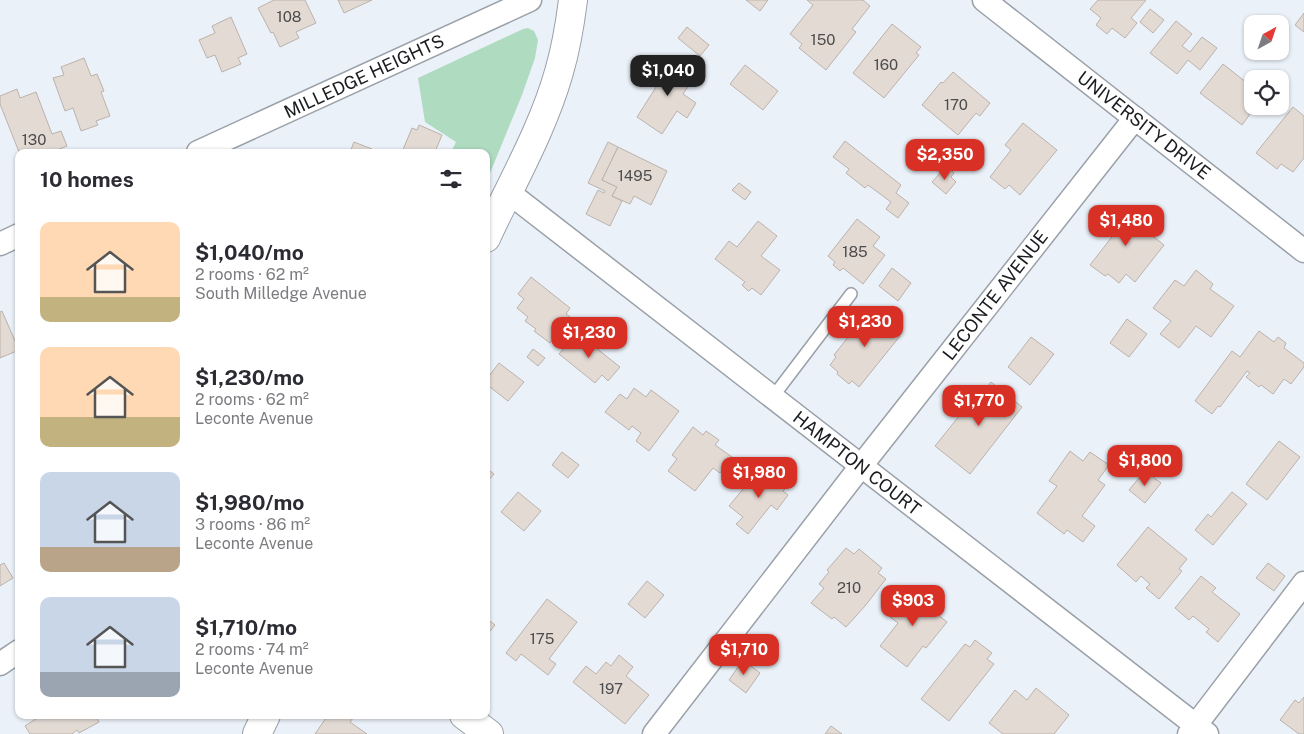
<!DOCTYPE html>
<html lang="en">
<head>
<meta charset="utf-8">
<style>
	:root { --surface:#fff; --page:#f7f7f7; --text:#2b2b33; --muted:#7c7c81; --accent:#d93025 }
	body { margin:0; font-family:"Public Sans",sans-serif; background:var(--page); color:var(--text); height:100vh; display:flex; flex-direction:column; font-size:19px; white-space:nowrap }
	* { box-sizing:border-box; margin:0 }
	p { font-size:16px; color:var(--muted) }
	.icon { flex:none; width:28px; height:28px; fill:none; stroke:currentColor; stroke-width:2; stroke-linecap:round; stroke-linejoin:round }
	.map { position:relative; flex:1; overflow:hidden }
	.sheet { position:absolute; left:15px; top:149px; width:475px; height:570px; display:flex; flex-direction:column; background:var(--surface); border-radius:10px; box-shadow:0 1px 4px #0004 }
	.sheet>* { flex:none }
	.needle { width:32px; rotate:40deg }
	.fabs { position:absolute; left:1244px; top:15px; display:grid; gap:10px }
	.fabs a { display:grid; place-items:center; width:45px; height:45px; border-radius:10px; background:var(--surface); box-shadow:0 1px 4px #0004; font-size:25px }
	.price { position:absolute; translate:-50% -42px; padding:0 11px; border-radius:10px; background:var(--accent); color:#fff; font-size:16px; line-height:32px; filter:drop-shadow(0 1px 2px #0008) }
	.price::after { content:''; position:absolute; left:50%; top:30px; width:15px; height:11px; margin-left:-8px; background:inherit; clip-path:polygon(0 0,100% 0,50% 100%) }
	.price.on { background:#222; color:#fff }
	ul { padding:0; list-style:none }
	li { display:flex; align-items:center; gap:15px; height:125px; padding:0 25px }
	li span { display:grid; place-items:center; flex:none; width:140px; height:100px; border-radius:10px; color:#555 }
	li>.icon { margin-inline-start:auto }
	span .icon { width:60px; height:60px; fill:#fffc; stroke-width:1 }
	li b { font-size:21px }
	h2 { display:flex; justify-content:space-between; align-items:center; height:60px; padding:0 25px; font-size:21px }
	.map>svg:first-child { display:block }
</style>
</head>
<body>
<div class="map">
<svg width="1304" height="734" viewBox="0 0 1304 734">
	<rect width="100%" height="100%" fill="#ebf1f9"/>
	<!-- green -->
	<polygon fill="#afdbc1" points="528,28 534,31 538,40 535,58 522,95 486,183 486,152 451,152 456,142 425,122 418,78 523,29"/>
	<!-- building -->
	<g fill="#e3dad4" stroke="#bbb2ac">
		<polygon points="274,0 305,0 316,23 296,32 299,38 280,47 273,32 271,33 258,8"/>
		<polygon points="338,0 372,0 344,13"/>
		<polygon points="746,0 768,0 760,11"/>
		<polygon points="807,0 863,0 870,6 852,29 856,32 826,70 799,48 802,44 790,34 813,5"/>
		<polygon points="1098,0 1146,0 1131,18 1137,23 1125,38 1112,28 1107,34 1096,25 1101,18 1090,9"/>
		<polygon points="1150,9 1164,20 1153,33 1140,22"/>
		<polygon points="1304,13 1304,32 1295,25"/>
		<polygon points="231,17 247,54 238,58 241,64 222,72 215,55 207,58 199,40 215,33 212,26"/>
		<polygon points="1176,21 1192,34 1182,46 1190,52 1202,37 1217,48 1200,70 1188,60 1177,74 1150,53"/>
		<polygon points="892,24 921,47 916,53 919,55 884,98 853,73"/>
		<polygon points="687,27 709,45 700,56 678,38"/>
		<polygon points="667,57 695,76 683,94 696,103 687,118 677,111 662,134 637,117 658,84 653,80"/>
		<polygon points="84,58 91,76 97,74 104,91 101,92 110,116 96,121 98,125 81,131 73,108 65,111 53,78 64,75 61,67"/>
		<polygon points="1223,64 1252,87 1252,106 1256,106 1242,125 1200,93"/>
		<polygon points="745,65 778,91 763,110 730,84"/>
		<polygon points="953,72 990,103 980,116 976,113 958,135 922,105 941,82 943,83"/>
		<polygon points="17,89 20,98 36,92 52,134 61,131 67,146 52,152 19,152 0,104 0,96"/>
		<polygon points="1293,107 1304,116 1304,158 1293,172 1281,164 1277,169 1256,153"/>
		<polygon points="1023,123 1057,150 1020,195 1009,185 1005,189 990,177 1011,150 1005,145"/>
		<polygon points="419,125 442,135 435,152 402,152 412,128 417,130"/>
		<polygon points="845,141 901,185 896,193 909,203 898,218 886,209 891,202 868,185 865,188 846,173 849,169 833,157"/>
		<polygon points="354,142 372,149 371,152 350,152"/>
		<polygon points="608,142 618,147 602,180 617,187 612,196 622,201 610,226 586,214 598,190 604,193 605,191 588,183"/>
		<polygon points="618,147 667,171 651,205 634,196 630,204 612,196 617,187 602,180"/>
		<polygon points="948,167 954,173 951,177 956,182 946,194 932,182 943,170 944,172"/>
		<polygon points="739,183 751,192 745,200 732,190"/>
		<polygon points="1124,205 1134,213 1130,218 1164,245 1135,282 1126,274 1119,283 1108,274 1105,276 1090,265 1115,233 1099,220 1110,206 1118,213"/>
		<polygon points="857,219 880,237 873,246 885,255 863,284 843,268 840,271 833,265 835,262 828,256"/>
		<polygon points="758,221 777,236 761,256 780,270 761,295 752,288 749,291 747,290 742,285 745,282 715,259 729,241 737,247"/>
		<polygon points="892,268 911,283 898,301 879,286"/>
		<polygon points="1196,270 1213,284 1210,289 1234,306 1211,337 1196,326 1179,348 1160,334 1171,321 1153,308 1175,280 1184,286"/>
		<polygon points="531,277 570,308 566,314 570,317 550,343 534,331 536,329 525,321 528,317 517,308 524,299 518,294"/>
		<polygon points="871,308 897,329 895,332 900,336 859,387 852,381 849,384 837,374 838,372 830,365 836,357 834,355"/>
		<polygon points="2,311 19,350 0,358 0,312"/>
		<polygon points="1127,319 1147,334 1129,357 1110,343"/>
		<polygon points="1259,331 1274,342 1278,337 1286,343 1284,348 1304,363 1304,367 1291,384 1284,379 1273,394 1261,385 1259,387 1246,377 1250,373 1247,371 1220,407 1218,406 1212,414 1195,401 1232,351 1240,357"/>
		<polygon points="577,333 620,367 608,381 602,375 595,383 559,354"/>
		<polygon points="1031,337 1054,354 1030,385 1008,367"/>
		<polygon points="533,349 545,358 538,366 527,357"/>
		<polygon points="499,363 524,382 508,401 486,384 486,380"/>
		<polygon points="991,382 1022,407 970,474 935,446 980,390 983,393"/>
		<polygon points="634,388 646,397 651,390 679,411 649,451 636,441 641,433 632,426 629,430 605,412 620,394 627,399"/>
		<polygon points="693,427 703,435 706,431 719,440 715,445 732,457 720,473 713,468 695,491 668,471 677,459 672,455"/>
		<polygon points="1279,441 1300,457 1267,500 1246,484"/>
		<polygon points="1070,451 1083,461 1090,452 1109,465 1098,480 1105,485 1082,516 1095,526 1083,542 1067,530 1064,534 1037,513 1057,486 1049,481"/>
		<polygon points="562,452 579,465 568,478 552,465"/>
		<polygon points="486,468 494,474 486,483"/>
		<polygon points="758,471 765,477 770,471 788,486 783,491 788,495 777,510 771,505 748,534 736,524 743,517 729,506"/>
		<polygon points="1145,471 1161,483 1145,503 1129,490"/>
		<polygon points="518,492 541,511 524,531 501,512"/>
		<polygon points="1232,492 1247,504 1213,545 1195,530 1208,514 1211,517"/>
		<polygon points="1148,527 1187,559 1179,569 1182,571 1159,599 1146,588 1150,584 1141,576 1136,582 1117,565"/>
		<polygon points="846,548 854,554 859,549 882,568 878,573 886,579 865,606 846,627 834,617 832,619 811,603 824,588 819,584 829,572 827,570"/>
		<polygon points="4,563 13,578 0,586 0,565"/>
		<polygon points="1268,563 1285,576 1274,591 1256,578"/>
		<polygon points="1201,576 1216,588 1212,592 1240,614 1218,642 1206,632 1209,629 1193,616 1189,620 1175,608"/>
		<polygon points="647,581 664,595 645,618 628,604"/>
		<polygon points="914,586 935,603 933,605 941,612 938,615 947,622 926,648 923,646 907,667 880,646 898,623 890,617"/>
		<polygon points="547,599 577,622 549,659 556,664 548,675 521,654 516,661 506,653"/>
		<polygon points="486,618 495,625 486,636"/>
		<polygon points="975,640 992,653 987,659 994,664 949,721 921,699 965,644 970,647"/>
		<polygon points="619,655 633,667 626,676 649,695 625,724 573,682 586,666 596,674 606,662 611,666"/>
		<polygon points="743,660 760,673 746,693 729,680"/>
		<polygon points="1036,688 1069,715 1054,734 1003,734 989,723 1015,690 1027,700"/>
		<polygon points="1304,697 1304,734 1299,734 1280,720 1295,700 1299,703"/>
		<polygon points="35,715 95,715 99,722 79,733 77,730 72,734 30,734 25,726 37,718"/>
		<polygon points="328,715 341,716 349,715 353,718 350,722 367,734 315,734"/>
		<polygon points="831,726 842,734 825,734"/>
	</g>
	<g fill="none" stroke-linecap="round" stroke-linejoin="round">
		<!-- service casing -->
		<g stroke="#9aa0a8" stroke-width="14">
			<polyline id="service" points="772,398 851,294"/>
		</g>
		<!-- minor casing -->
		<g stroke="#9aa0a8" stroke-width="25">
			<g id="minor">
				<polyline points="984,0 1304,251"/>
				<polyline points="198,152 530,0"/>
				<polyline points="508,192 1207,734"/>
				<polyline points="0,244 19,235"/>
				<polyline points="0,664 19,651"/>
				<polyline points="654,734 861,466 1135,118"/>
				<polyline points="1189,734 1304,583"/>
			</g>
		</g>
		<!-- tertiary casing -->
		<g stroke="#9aa0a8" stroke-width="30">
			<polyline id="tertiary" points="464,715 489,734"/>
		</g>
		<!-- secondary casing -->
		<g stroke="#9aa0a8" stroke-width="30">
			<g id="secondary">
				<path d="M486 238C511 184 543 129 559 72 566 48 570 24 573 0"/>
				<polyline points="257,734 266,715"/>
			</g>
		</g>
		<!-- service -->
		<use href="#service" stroke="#fff" stroke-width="11"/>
		<!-- minor -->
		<use href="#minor" stroke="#fff" stroke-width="22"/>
		<!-- tertiary -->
		<use href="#tertiary" stroke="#fff" stroke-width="28"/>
		<!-- secondary -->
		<use href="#secondary" stroke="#fff" stroke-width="28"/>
	</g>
	<g text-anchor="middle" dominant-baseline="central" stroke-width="4" stroke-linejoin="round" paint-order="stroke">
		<!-- number labels -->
		<g font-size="15" fill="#4c4c4c">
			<text x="289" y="16">108</text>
			<text x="823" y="39">150</text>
			<text x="886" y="64">160</text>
			<text x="956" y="104">170</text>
			<text x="34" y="139">130</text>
			<text x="635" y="175">1495</text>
			<text x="855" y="251">185</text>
			<text x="849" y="587">210</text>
			<text x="542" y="638">175</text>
			<text x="611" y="688">197</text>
		</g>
		<!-- street labels -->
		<g font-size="18" fill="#1a1c1f" stroke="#fff">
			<text transform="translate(364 76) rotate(-25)">MILLEDGE HEIGHTS</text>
			<text transform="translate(1144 125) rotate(38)">UNIVERSITY DRIVE</text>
			<text transform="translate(995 295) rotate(-52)">LECONTE AVENUE</text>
			<text transform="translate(857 463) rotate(38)">HAMPTON COURT</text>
		</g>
	</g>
</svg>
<div class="fabs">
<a><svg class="needle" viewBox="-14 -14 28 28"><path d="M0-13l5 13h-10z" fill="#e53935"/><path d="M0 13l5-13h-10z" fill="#7c7c81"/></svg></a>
<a><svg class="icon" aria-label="locate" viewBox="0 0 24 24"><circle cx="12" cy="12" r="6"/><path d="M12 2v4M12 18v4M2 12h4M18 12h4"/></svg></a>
</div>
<b class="price on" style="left:668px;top:97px">$1,040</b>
<b class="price" style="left:945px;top:181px">$2,350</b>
<b class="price" style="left:1126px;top:247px">$1,480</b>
<b class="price" style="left:865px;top:348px">$1,230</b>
<b class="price" style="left:589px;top:359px">$1,230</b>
<b class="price" style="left:979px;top:427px">$1,770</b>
<b class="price" style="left:1145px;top:487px">$1,800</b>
<b class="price" style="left:759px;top:499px">$1,980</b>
<b class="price" style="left:913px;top:627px">$903</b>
<b class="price" style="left:744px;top:676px">$1,710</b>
<section class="sheet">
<h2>10 homes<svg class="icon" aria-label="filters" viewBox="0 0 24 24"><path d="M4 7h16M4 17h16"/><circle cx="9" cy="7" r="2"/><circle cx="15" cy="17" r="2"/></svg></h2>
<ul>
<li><span style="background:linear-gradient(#ffd9b3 75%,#c2b280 0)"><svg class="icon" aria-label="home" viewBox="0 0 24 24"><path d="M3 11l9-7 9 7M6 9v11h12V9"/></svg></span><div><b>$1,040/mo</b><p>2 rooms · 62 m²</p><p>South Milledge Avenue</p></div></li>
<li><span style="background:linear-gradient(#ffd9b3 70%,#c2b280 0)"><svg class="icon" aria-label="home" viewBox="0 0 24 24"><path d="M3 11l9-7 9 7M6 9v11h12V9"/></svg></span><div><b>$1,230/mo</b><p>2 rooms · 62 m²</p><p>Leconte Avenue</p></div></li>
<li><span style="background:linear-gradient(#c9d6e8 75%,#b9a48a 0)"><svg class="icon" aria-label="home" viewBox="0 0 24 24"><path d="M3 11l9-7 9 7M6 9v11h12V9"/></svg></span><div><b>$1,980/mo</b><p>3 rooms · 86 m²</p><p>Leconte Avenue</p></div></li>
<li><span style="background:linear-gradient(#c9d6e8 75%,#9aa5b1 0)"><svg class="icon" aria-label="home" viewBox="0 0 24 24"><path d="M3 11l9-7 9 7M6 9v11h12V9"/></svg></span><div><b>$1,710/mo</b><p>2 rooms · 74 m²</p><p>Leconte Avenue</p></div></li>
</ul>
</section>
</div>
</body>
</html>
